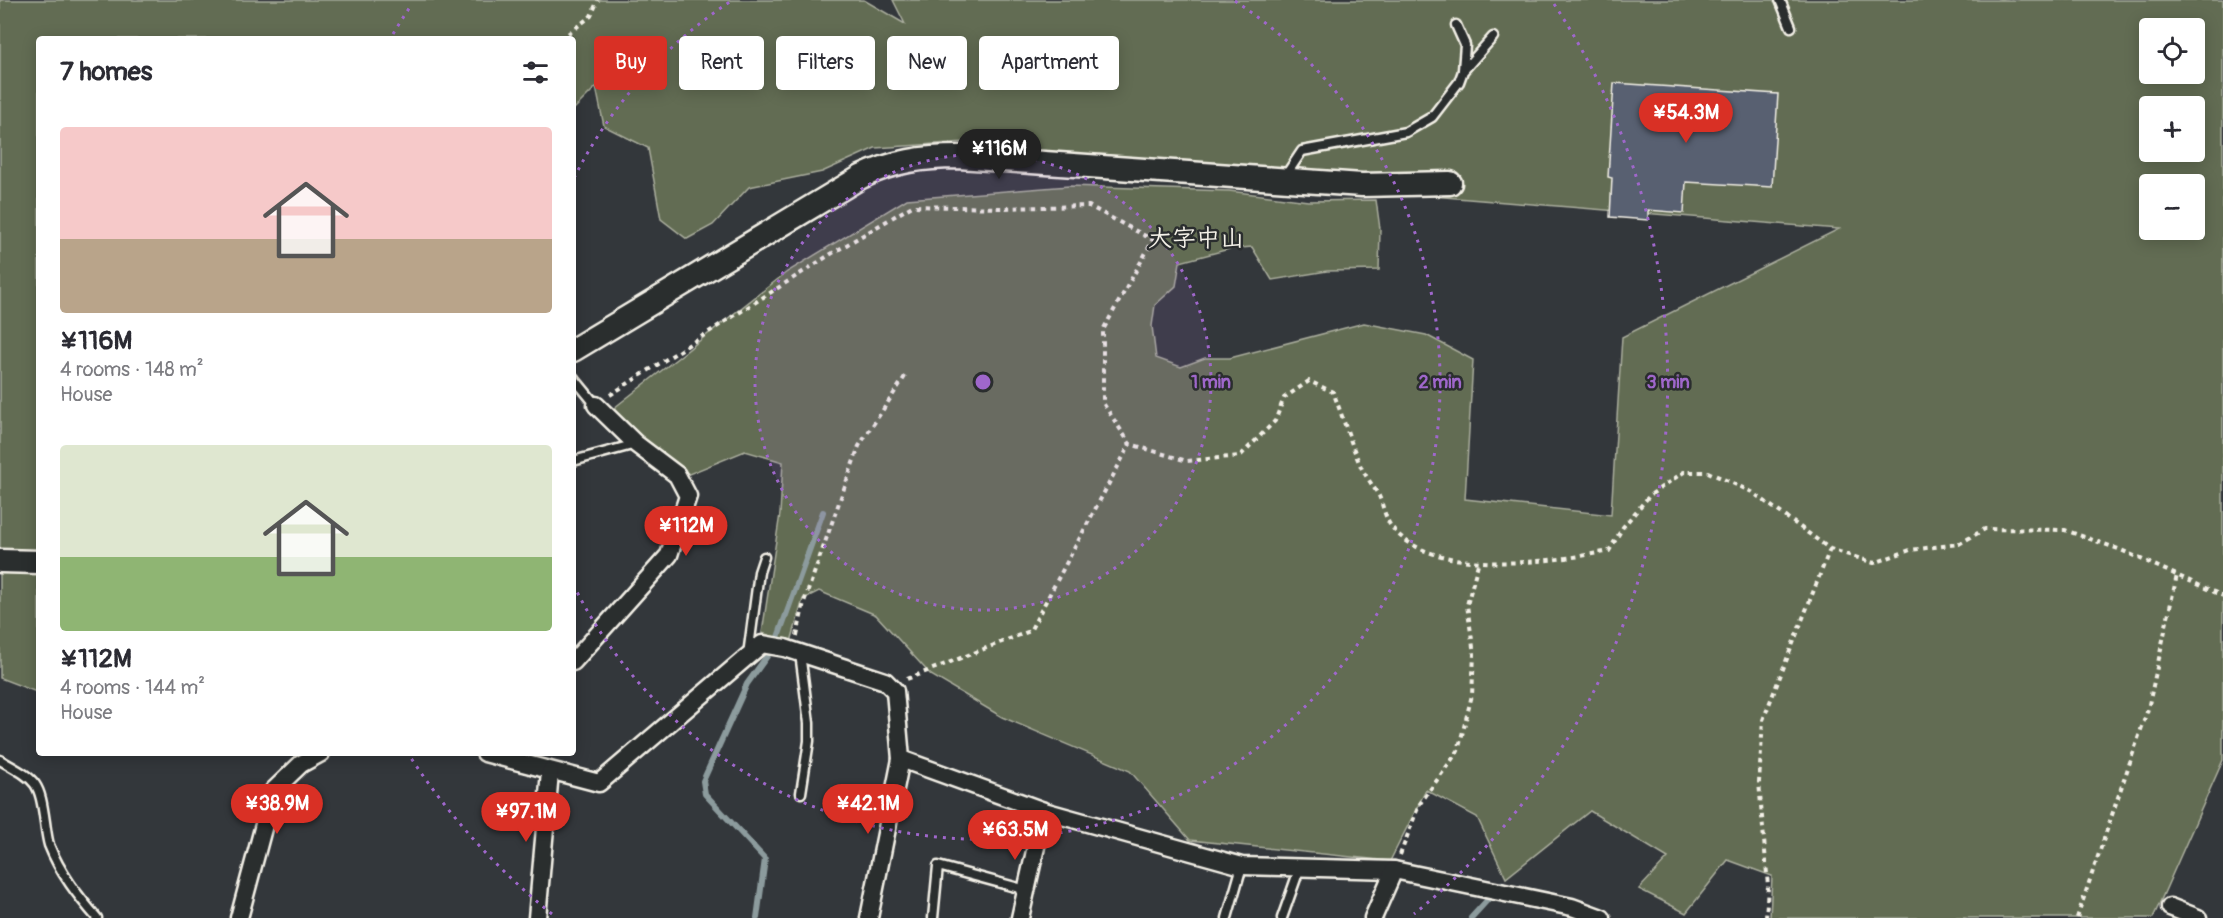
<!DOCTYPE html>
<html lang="en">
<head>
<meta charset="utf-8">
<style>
	:root { --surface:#fff; --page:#f7f7f7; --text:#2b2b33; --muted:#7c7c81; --accent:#d93025 }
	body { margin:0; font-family:Pangolin,"Klee One",sans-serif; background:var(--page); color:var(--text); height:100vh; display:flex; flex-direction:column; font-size:22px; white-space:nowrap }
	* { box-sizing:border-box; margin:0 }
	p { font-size:20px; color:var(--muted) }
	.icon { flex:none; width:33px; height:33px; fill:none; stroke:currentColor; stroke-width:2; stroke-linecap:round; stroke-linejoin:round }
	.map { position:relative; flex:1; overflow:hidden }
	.side { position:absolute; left:36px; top:36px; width:540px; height:720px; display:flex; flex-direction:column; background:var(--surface); border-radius:6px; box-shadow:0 3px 15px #0003 }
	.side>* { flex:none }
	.top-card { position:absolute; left:594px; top:36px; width:570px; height:54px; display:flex; gap:12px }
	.fabs { position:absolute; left:2139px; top:18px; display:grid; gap:12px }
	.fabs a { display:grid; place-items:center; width:66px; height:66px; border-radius:6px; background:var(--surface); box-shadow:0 3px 15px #0003; font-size:30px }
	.price { position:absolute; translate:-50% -51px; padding:0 14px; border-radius:21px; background:var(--accent); color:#fff; font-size:20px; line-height:39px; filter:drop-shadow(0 2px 3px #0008) }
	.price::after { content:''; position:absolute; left:50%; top:36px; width:18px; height:14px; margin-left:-9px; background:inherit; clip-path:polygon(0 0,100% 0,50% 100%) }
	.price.active { background:#222; color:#fff }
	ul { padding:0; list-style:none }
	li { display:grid; align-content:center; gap:12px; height:318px; padding:0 24px }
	li span { display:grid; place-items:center; height:186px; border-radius:6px; color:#555 }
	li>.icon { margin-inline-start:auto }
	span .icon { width:108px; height:108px; fill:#fffc; stroke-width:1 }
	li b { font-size:26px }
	h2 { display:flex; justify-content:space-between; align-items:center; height:72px; padding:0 24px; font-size:26px }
	.tag { padding:0 21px; border-radius:6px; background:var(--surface); box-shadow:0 3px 15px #0003; font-size:21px; line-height:54px }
	.tag.active { background:var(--accent); color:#fff }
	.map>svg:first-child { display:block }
</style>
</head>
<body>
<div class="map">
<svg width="2223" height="918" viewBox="0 0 2223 918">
	<rect width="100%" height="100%" fill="#33373b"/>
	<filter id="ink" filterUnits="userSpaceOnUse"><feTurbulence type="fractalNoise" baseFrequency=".0167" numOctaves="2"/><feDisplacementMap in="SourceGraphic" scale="12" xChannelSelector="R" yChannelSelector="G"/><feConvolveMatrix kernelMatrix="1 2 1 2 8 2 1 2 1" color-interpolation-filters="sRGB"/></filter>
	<g filter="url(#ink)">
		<!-- green -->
		<path fill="#626c53" stroke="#abae9e" stroke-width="1.5" fill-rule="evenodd" d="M0 0H864L905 24 893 0H2223V760L2153 918H1770L1772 876 1728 860 1686 913 1639 889 1668 858 1590 811 1506 878 1477 817 1426 790 1390 861 1190 840 1130 771 1002 717 931 675 876 615 819 591 803 599 791 642 762 633 780 514 783 462 745 451 689 474 616 418 614 408 787 272 907 199 1069 186 1229 191 1308 201 1376 200 1380 229 1379 270 1327 271 1272 280 1252 247 1229 249 1180 262 1176 286 1155 305 1152 326 1156 358 1181 367 1205 358H1230L1364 323 1426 335 1473 360 1465 499 1611 515 1622 337 1839 229 1236 180 974 163 965 142 875 148 822 172 749 187 713 225 687 239 661 219 648 148 604 126 596 87 573 110V39H39V693L0 678ZM2150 28H2194V74H2150ZM2150 106H2194V152H2150ZM2150 184H2194V230H2150Z"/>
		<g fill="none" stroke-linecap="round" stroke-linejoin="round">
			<!-- stream -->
			<g stroke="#8c9b9d" stroke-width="6">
				<polyline points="777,640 823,512"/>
				<polyline points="757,918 765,859 705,794 703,781 747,684 770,652"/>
				<polyline points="1471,918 1502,884"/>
			</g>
		</g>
		<!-- building -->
		<polygon fill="#596071" stroke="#f4f1e8" stroke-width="1.5" points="1614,83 1778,94 1772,187 1686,182 1684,213 1648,210 1648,220 1610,217 1612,178 1608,177"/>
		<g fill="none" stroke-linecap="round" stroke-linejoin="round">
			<!-- lane casing -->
			<g stroke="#f4f1e8" stroke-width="13">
				<g id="lane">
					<polyline points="1780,0 1791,27"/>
					<polyline points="1456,25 1465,45 1463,70"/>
					<polyline points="1284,178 1302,151 1406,132 1432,117 1459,82 1463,71 1493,37"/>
					<polyline points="573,377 596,405"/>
					<polyline points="573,461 636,444"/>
					<polyline points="800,653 809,723 809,741 801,793"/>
					<polyline points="748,655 759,572 764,557"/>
					<path d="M0 760C37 781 39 780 45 822 46 829 47 838 49 845 60 873 78 896 97 918"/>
					<polyline points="933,918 938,866 1026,890"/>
					<polyline points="1227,918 1242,866"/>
					<polyline points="1282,918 1300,867"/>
				</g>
			</g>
			<!-- street casing -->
			<g stroke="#f4f1e8" stroke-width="21">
				<g id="street">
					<polyline points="573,662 669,555 688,496 677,475 636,444 596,405"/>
					<polyline points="485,753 599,783 762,644 785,648 885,681 895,691 901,759 1044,811 1242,866 1394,870 1572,907 1602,918"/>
					<polyline points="2170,907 2198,918"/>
					<polyline points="239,918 273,791 301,764 321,753"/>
					<polyline points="537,918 550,772"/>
					<polyline points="869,918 901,759"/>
					<polyline points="1020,918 1044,811"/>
					<polyline points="1373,918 1394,870"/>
				</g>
			</g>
			<!-- secondary casing -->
			<g stroke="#f4f1e8" stroke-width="27">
				<g id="secondary">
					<path d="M573 350 861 177C894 161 923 157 959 157L1362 185 1450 183"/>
					<polyline points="0,561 39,562"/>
				</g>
			</g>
			<!-- path -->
			<g stroke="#f4f1e8" stroke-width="4" stroke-dasharray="4.5 4.5" stroke-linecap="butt">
				<polyline points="561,39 591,16 598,0"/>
				<path d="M610 395 831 254 912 206 1001 208 1089 206 1153 240 1103 330V403L1130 444 1187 461 1240 456 1275 421 1284 398 1309 381 1333 392C1343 417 1351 445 1362 469 1367 478 1374 487 1379 496 1383 505 1385 518 1391 526 1430 579 1553 562 1609 551L1623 527 1650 495 1684 472H1708L1752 492 1830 549 1874 563 1910 550 1959 544 1985 529 2065 530 2121 550 2223 596"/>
				<polyline points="797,636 804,602 859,446 906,375"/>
				<polyline points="907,679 1030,631 1130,444"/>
				<polyline points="1400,855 1419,805 1458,751 1472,695 1474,654 1467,605 1479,560"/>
				<polyline points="1766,918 1768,886 1759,782 1763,720 1830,549"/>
				<polyline points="2077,918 2148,709 2177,575"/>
			</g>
			<!-- lane -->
			<use href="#lane" stroke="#2a2d2e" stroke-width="8"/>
			<!-- street -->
			<use href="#street" stroke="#2a2d2e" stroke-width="16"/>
			<!-- secondary -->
			<use href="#secondary" stroke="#2a2d2e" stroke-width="22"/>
		</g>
	</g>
	<!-- distance rings -->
	<circle cx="983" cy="382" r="228" fill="#9f67cb" fill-opacity=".12"/>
	<g fill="none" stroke="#9f67cb" stroke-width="3" stroke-dasharray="3 6">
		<circle cx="983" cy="382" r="228"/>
		<path d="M574 178A457 457 0 0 1 731 1M1235 1A457 457 0 1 1 574 586"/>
		<path d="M552 914A685 685 0 0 1 409 755M393 34A685 685 0 0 1 412 4M1554 4A685 685 0 0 1 1414 914"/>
	</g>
	<g text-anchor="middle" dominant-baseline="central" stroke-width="5" stroke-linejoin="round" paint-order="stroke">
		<!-- quarter labels -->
		<g font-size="24" font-weight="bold" fill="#f4f1e8" stroke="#2a2d2e">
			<text x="1196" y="238">大字中山</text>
		</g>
	</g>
	<circle cx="983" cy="382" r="9" fill="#9f67cb" stroke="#2a2d2e" stroke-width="3"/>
	<g font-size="18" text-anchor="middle" font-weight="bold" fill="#9f67cb" stroke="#2a2d2e" stroke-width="5" stroke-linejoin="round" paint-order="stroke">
		<text x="1211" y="388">1 min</text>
		<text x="1440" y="388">2 min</text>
		<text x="1668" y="388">3 min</text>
	</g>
</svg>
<div class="fabs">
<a><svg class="icon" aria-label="locate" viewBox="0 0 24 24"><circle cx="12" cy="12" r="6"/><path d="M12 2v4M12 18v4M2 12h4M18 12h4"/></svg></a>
<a>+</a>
<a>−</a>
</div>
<b class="price" style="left:1686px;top:144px">¥54.3M</b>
<b class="price active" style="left:999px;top:180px">¥116M</b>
<b class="price" style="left:686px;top:557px">¥112M</b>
<b class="price" style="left:277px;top:835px">¥38.9M</b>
<b class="price" style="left:868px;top:835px">¥42.1M</b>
<b class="price" style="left:526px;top:843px">¥97.1M</b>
<b class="price" style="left:1015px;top:861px">¥63.5M</b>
<div class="top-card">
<a class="tag active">Buy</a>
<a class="tag">Rent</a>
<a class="tag">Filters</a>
<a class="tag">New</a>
<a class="tag">Apartment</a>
</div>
<section class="side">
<h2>7 homes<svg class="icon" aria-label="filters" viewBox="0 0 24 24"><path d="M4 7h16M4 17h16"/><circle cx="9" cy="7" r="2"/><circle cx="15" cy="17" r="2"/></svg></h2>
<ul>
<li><span style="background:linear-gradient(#f6c9c9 60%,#b9a48a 0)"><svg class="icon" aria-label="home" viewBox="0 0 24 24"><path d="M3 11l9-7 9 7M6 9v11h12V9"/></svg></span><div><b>¥116M</b><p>4 rooms · 148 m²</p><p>House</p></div></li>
<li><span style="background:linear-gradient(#dfe7d0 60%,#8fb573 0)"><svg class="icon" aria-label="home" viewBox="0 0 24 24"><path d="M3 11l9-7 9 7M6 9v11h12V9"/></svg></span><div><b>¥112M</b><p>4 rooms · 144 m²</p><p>House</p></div></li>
</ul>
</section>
</div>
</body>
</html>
